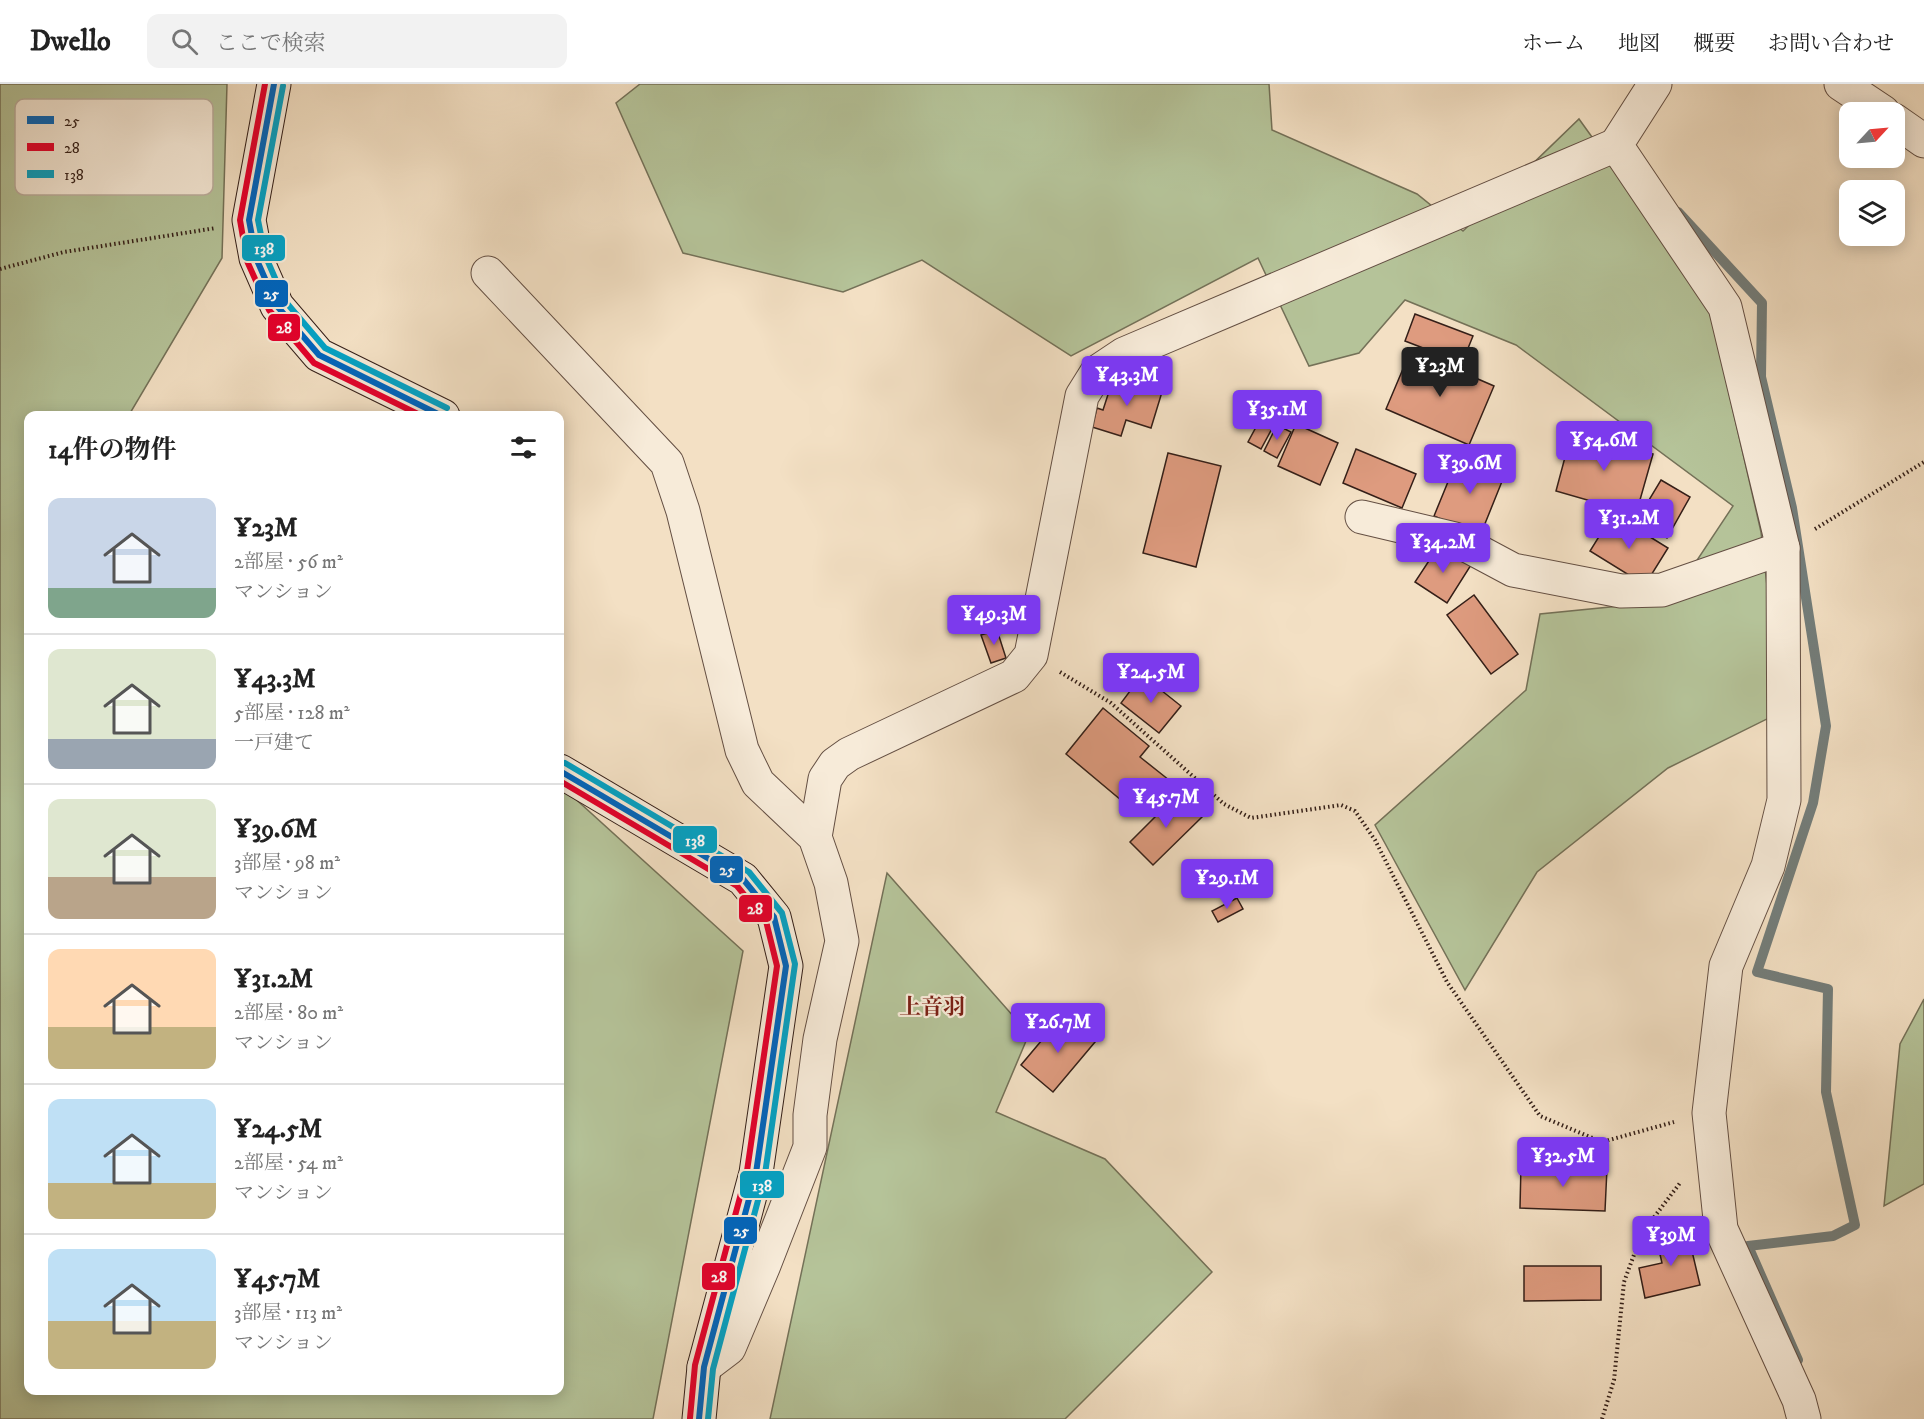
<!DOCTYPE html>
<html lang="ja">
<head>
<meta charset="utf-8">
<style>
	:root { --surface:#fff; --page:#f2f2f2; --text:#222; --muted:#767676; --line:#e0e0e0; --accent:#7c3aed }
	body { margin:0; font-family:"IM FELL DW Pica","Noto Serif JP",serif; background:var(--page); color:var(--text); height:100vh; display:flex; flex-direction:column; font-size:22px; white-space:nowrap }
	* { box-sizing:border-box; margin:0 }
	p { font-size:20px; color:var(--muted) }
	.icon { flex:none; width:33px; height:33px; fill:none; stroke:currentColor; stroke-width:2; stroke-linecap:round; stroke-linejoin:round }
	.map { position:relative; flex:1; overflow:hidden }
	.drawer { position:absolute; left:24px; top:327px; width:540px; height:984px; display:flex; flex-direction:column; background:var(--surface); border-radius:12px; box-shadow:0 3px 15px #0003 }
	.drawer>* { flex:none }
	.needle { width:39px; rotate:64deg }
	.controls { position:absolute; left:1839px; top:18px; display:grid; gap:12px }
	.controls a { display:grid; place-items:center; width:66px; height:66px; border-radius:12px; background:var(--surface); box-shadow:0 3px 15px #0003; font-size:30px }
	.price { position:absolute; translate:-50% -51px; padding:0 14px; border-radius:6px; background:var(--accent); color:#fff; font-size:20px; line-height:39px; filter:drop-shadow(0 2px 3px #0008) }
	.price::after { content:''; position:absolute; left:50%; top:36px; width:18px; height:14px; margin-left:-9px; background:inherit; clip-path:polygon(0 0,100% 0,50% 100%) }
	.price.active { background:#222; color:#fff }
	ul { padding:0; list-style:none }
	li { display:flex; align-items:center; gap:18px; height:150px; padding:0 24px }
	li+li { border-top:2px solid var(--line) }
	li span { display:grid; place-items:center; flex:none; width:168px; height:120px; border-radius:12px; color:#555 }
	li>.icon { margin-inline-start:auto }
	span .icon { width:72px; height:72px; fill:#fffc; stroke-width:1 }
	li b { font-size:26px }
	h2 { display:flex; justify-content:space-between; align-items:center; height:72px; padding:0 24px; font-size:26px }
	header { display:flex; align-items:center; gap:36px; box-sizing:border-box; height:84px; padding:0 30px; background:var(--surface); border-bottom:2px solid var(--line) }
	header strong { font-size:28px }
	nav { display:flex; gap:33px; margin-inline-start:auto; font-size:21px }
	.search { width:420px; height:54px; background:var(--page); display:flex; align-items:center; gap:15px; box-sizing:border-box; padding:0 21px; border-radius:12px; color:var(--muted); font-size:22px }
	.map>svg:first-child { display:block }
</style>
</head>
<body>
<header>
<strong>Dwello</strong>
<div class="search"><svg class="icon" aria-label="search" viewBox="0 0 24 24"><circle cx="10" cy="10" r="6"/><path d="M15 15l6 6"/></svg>ここで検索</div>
<nav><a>ホーム</a><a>地図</a><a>概要</a><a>お問い合わせ</a></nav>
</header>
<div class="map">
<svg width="1924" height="1335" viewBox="0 0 1924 1335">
	<rect width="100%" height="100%" fill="#f3e0c4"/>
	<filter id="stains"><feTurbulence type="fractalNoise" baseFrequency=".00333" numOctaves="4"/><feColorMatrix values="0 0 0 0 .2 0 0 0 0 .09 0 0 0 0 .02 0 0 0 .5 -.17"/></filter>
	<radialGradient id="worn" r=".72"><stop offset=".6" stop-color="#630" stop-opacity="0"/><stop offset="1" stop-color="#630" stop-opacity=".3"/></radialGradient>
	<!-- green -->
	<g fill="#b5c399" stroke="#747158" stroke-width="1.5">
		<polygon points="0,0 227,0 222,174 129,331 28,332 28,1306 560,1306 560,701 743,867 653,1335 0,1335"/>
		<polygon points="640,0 1269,0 1272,46 1417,110 1463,147 1579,35 1707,213 1761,448 1781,628 1668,684 1537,788 1465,906 1375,741 1526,606 1540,530 1670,517 1733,422 1516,261 1405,216 1359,269 1309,282 1258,174 1071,272 922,176 843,208 683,169 616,19"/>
		<polygon points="887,789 1029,950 996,1028 1105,1075 1212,1188 1065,1335 770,1335"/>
		<polygon points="1924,915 1924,1100 1884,1122 1900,960"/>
	</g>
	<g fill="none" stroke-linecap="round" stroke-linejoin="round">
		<!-- stream -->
		<polyline stroke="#737d7a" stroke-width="10" points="1678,128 1762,219 1761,293 1792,424 1826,642 1813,719 1757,888 1828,905 1826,1008 1855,1141 1833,1152 1748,1162 1798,1276"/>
	</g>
	<!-- building -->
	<g fill="#de9b7f" stroke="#341f18" stroke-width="1.5">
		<polygon points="1415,230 1473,252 1462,279 1405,257"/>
		<polygon points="1411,266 1494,302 1469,361 1386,325"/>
		<polygon points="1114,292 1162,308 1151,344 1126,336 1121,352 1092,343 1097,324 1103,326"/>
		<polygon points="1262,332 1275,339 1261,365 1248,358"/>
		<polygon points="1296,340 1338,359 1320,401 1278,382"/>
		<polygon points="1277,341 1291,348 1277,374 1264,367"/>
		<polygon points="1572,347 1653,370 1636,430 1556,407"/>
		<polygon points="1356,365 1416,390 1402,424 1343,399"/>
		<polygon points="1168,369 1221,382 1196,483 1143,469"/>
		<polygon points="1459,371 1505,390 1480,452 1434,432"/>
		<polygon points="1661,396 1690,413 1667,454 1637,436"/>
		<polygon points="1613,430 1668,464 1645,501 1590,467"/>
		<polygon points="1440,460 1471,481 1447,519 1415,498"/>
		<polygon points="1474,511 1518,570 1491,590 1447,531"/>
		<polygon points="1003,525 1021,527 1019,548 1001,546"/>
		<polygon points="997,546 1006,574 991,579 981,551"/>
		<polygon points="1142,591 1181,622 1159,649 1121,619"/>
		<polygon points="1103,624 1149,662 1140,673 1169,696 1140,732 1066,670"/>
		<polygon points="1179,709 1202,733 1153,781 1130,758"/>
		<polygon points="1237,814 1243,825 1218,838 1212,827"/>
		<polygon points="1063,931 1095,958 1053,1008 1021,981"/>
		<polygon points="1521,1081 1607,1084 1605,1127 1520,1124"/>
		<polygon points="1687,1146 1700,1201 1645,1214 1639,1184 1662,1179 1656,1153"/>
		<polygon points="1524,1182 1601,1182 1601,1216 1524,1217"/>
	</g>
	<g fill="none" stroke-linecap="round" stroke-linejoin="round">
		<!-- street casing -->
		<g stroke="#644f43" stroke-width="35">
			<g id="street">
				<polyline points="1655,0 1616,61 1725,223 1783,464 1784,716 1768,782 1726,882 1709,1029 1721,1145 1799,1316 1804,1335"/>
				<polyline points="1841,0 1883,28"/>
				<polyline points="1894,36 1924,57"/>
				<polyline points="488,189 667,379 683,427 742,666 758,699 815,753 831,799 842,857 820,955 810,1031 810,1063 764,1181 729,1264 704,1283"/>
				<polyline points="1362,433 1455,455 1513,486 1621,507 1662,506 1783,464"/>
				<polyline points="815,753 825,695 835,680 849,670 1014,592 1031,571 1082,312 1097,288 1124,270 1616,61"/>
			</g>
		</g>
		<!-- secondary casing -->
		<g stroke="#341f18" stroke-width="35">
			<g id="secondary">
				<polyline points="274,0 249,136 256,174 277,222 319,271 443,332"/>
				<polyline points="560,687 743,795 774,833 786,882 756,1089 704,1283 699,1335"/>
			</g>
		</g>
		<!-- path -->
		<g stroke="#341f18" stroke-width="4" stroke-dasharray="1.5 3" stroke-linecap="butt">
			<polyline points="0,185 64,168 216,144"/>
			<polyline points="1815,445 1924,378"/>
			<polyline points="1060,588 1111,619 1224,720 1251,734 1341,721 1355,727 1375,756 1447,898 1540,1032 1602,1058 1674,1038"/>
			<polyline points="1602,1335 1614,1296 1624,1198 1642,1149 1680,1099"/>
		</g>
		<!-- street -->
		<use href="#street" stroke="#f7ebd9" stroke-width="33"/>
		<!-- secondary -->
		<use href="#secondary" stroke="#f7ebd9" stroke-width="33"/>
		<!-- bus-1 casing -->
		<g stroke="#f7ebd9" stroke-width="10">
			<g id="bus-1">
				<polyline points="274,0 249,136 256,174 277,222 319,271 442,332"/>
				<polyline points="560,687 743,795 774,833 786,882 756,1089 704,1283 699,1335"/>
			</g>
		</g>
		<!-- bus-2 casing -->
		<g stroke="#f7ebd9" stroke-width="10">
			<g id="bus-2">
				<polyline points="265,0 240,136 247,177 269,226 314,279 422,332"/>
				<polyline points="560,697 737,802 766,837 777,882 747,1087 695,1281 690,1334"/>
			</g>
		</g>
		<!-- bus-3 casing -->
		<g stroke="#f7ebd9" stroke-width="10">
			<g id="bus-3">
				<polyline points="283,2 258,136 265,171 285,217 325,264 447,324"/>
				<polyline points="565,679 749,788 782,829 795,880 765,1090 713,1285 708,1335"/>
			</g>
		</g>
		<!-- bus-1 -->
		<use href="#bus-1" stroke="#0065bd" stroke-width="6"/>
		<!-- bus-2 -->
		<use href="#bus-2" stroke="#e4002b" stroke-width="6"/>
		<!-- bus-3 -->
		<use href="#bus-3" stroke="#03a2c5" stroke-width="6"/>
	</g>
	<g text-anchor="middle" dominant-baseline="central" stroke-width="4.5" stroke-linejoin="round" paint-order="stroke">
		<!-- neighbourhood labels -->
		<g font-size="22" font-weight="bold" fill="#7a1f14" stroke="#f7ebd9">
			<text x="932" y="923">上音羽</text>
		</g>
	</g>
	<!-- legend -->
	<rect x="15" y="15" width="198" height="96" rx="9" fill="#f7ebd9" stroke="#bcae9f" stroke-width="1.5"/>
	<rect x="27" y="32" width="27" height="8" fill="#0065bd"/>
	<rect x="27" y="59" width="27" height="8" fill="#e4002b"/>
	<rect x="27" y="86" width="27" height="8" fill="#03a2c5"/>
	<g font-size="16" fill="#341f18">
		<text x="64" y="42">25</text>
		<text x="64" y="69">28</text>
		<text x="64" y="96">138</text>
	</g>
	<g stroke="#f7ebd9" stroke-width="2">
		<rect x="241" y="150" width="45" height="28" rx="6" fill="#03a2c5"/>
		<rect x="254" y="195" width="35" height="29" rx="6" fill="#0065bd"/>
		<rect x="267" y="229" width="34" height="29" rx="6" fill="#e4002b"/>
		<rect x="672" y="741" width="46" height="29" rx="6" fill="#03a2c5"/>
		<rect x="709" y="771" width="35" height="29" rx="6" fill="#0065bd"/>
		<rect x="738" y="810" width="35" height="29" rx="6" fill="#e4002b"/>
		<rect x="739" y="1086" width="46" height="29" rx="6" fill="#03a2c5"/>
		<rect x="723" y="1132" width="35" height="29" rx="6" fill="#0065bd"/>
		<rect x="701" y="1178" width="35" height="29" rx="6" fill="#e4002b"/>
	</g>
	<g font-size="16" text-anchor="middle" font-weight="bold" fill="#fff">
		<text x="264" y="170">138</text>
		<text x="271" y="215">25</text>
		<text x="284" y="249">28</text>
		<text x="695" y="762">138</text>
		<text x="727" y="791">25</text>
		<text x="755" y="830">28</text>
		<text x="762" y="1107">138</text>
		<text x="741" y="1152">25</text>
		<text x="719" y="1198">28</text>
	</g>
	<rect width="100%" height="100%" filter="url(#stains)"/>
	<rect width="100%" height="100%" fill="url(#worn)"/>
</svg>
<div class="controls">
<a><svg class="needle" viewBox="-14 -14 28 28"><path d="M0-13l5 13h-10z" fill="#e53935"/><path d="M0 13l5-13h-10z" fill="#767676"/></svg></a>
<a><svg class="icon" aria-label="layers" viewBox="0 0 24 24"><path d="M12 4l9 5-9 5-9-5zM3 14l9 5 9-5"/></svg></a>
</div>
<b class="price active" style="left:1440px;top:314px">¥23M</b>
<b class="price" style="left:1127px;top:323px">¥43.3M</b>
<b class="price" style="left:1277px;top:357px">¥35.1M</b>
<b class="price" style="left:1604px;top:388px">¥54.6M</b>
<b class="price" style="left:1470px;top:411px">¥39.6M</b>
<b class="price" style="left:1629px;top:466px">¥31.2M</b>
<b class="price" style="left:1443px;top:490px">¥34.2M</b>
<b class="price" style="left:994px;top:562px">¥49.3M</b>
<b class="price" style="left:1151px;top:620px">¥24.5M</b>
<b class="price" style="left:1166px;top:745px">¥45.7M</b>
<b class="price" style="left:1227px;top:826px">¥29.1M</b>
<b class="price" style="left:1058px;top:970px">¥26.7M</b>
<b class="price" style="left:1563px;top:1104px">¥32.5M</b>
<b class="price" style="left:1671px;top:1183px">¥39M</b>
<section class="drawer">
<h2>14件の物件<svg class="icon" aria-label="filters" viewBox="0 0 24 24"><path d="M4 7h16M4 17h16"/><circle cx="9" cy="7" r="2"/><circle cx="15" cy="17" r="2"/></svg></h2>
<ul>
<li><span style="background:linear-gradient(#c9d6e8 75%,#7fa58c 0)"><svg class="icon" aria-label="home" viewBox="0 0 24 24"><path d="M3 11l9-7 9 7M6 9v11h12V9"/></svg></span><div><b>¥23M</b><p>2部屋 · 56 m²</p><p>マンション</p></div></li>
<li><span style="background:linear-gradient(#dfe7d0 75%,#9aa5b1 0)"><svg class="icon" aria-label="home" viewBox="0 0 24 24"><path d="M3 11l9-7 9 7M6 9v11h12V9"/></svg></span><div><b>¥43.3M</b><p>5部屋 · 128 m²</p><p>一戸建て</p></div></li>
<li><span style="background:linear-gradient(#dfe7d0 65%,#b9a48a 0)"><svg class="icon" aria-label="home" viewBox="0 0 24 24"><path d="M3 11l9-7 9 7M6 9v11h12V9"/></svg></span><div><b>¥39.6M</b><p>3部屋 · 98 m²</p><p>マンション</p></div></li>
<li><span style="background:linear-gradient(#ffd9b3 65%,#c2b280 0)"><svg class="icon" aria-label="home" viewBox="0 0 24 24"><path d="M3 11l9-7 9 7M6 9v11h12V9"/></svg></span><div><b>¥31.2M</b><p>2部屋 · 80 m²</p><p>マンション</p></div></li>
<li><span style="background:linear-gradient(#bfe0f5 70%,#c2b280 0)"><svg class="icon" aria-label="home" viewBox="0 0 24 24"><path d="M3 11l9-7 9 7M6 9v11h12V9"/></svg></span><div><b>¥24.5M</b><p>2部屋 · 54 m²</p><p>マンション</p></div></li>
<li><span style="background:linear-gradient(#bfe0f5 60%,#c2b280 0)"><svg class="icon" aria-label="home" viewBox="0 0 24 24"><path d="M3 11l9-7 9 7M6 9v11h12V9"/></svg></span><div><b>¥45.7M</b><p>3部屋 · 113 m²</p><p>マンション</p></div></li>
</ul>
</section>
</div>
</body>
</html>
